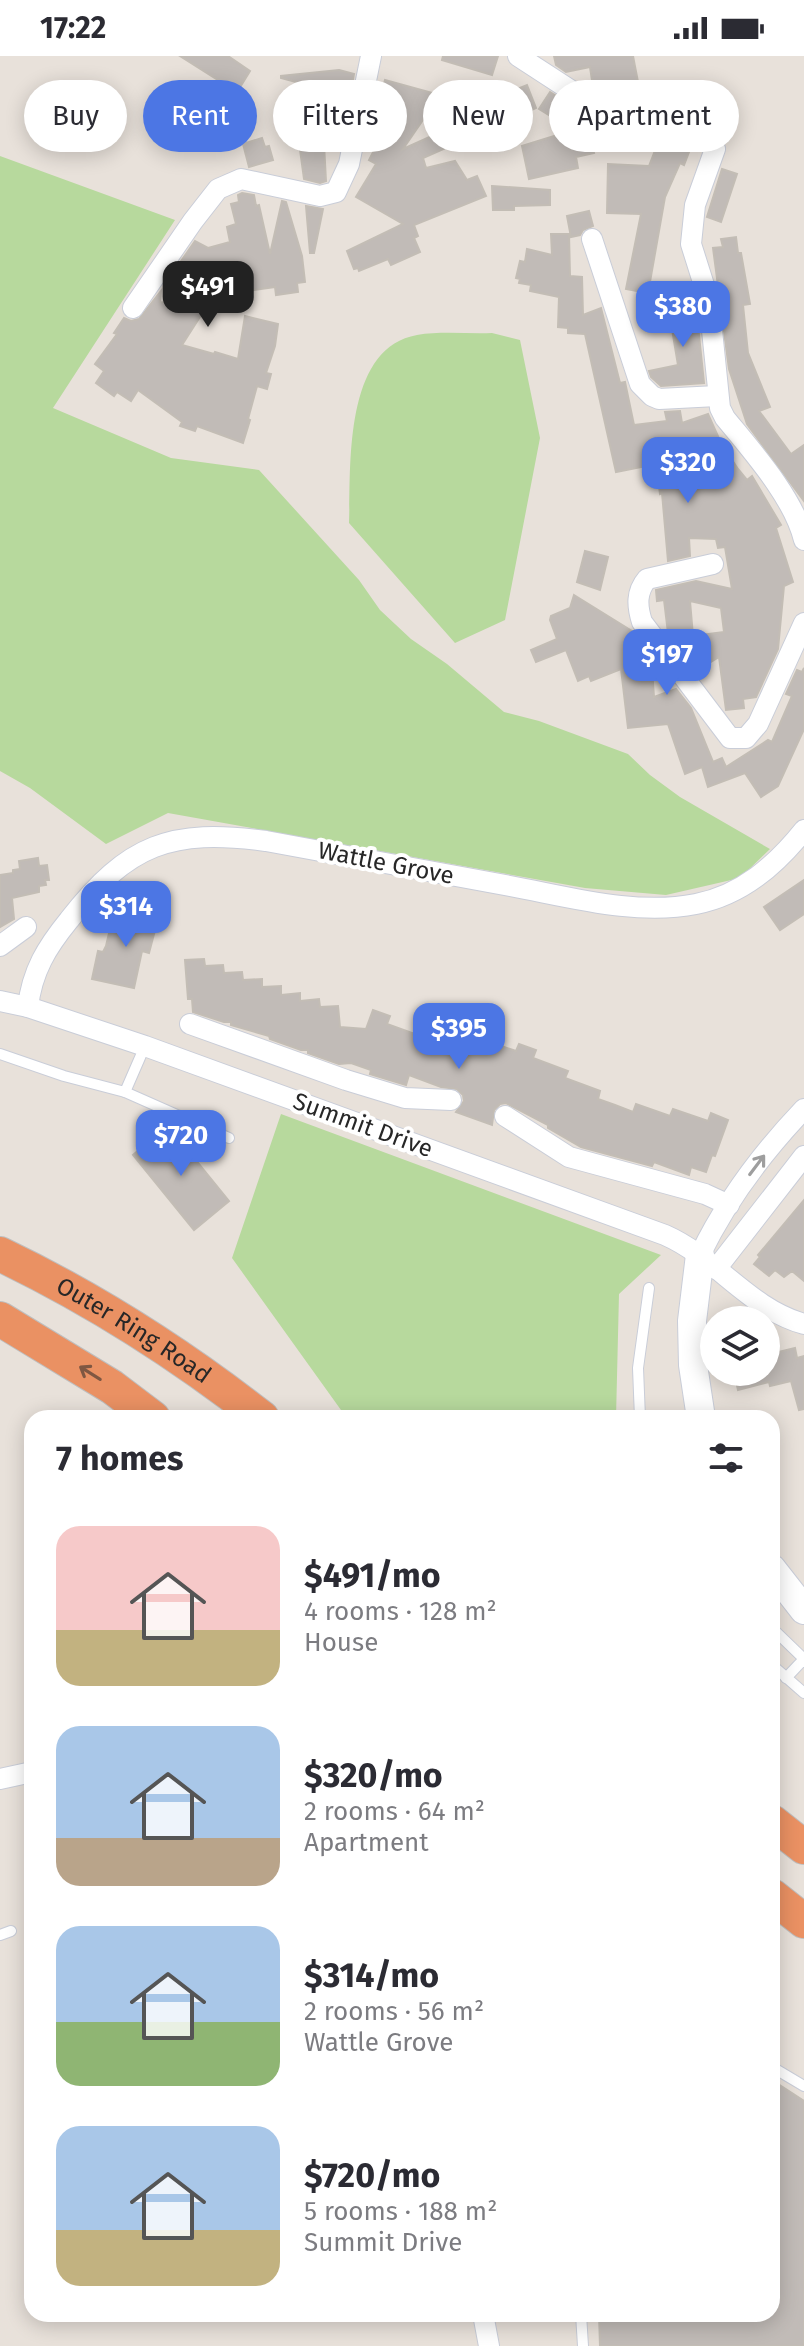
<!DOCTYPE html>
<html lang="en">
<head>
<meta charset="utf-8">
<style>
	:root { --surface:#fff; --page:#f2f2f3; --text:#2b2b33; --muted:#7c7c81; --accent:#4c76e4 }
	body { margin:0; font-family:"Fira Sans",sans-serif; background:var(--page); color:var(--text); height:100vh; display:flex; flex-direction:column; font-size:30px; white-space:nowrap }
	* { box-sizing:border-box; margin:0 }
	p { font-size:26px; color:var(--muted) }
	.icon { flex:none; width:44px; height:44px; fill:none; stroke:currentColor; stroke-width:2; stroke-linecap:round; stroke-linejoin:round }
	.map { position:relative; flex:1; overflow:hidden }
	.panel { position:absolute; left:24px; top:1354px; width:756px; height:912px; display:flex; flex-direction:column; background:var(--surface); border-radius:24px; box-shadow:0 4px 20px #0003 }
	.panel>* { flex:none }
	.banner { position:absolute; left:24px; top:24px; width:756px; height:72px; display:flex; gap:16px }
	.buttons { position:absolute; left:700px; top:1250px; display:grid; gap:16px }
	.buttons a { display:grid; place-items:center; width:80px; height:80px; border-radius:50%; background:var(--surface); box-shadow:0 4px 20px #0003; font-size:40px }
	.price { position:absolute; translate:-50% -68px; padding:0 18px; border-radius:16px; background:var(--accent); color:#fff; font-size:26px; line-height:52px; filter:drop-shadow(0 2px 4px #0008) }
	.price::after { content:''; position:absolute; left:50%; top:48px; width:24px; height:18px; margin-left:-12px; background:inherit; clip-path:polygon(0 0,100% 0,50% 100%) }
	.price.selected { background:#222; color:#fff }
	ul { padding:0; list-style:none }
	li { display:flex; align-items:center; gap:24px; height:200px; padding:0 32px }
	li span { display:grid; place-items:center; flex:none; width:224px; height:160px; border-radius:24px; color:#555 }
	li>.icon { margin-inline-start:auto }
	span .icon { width:96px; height:96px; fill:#fffc; stroke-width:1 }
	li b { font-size:34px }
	h2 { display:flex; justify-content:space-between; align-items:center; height:96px; padding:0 32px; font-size:34px }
	.tag { padding:0 28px; border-radius:36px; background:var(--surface); box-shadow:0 4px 20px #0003; font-size:28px; line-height:72px }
	.tag.selected { background:var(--accent); color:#fff }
	.status { display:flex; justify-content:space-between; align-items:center; height:56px; padding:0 40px; background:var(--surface); direction:ltr }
	.status svg { height:22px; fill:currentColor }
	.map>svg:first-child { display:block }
</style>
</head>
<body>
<div class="status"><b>17:22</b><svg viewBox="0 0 49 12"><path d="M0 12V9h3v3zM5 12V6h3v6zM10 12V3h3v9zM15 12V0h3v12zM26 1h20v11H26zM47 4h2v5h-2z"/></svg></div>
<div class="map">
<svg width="804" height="2290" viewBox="0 0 804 2290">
	<rect width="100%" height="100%" fill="#e8e1da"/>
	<!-- green -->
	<g fill="#b7d99d">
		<polygon points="0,100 175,164 53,352 171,402 259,414 359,524 380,554 411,583 447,608 504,656 539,665 628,698 650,719 680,741 770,793 740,822 666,839 585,832 168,757 106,788 30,732 0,715"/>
		<path d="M492 277 520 284 540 382 505 564 455 587 349 467C351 411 343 292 417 279 440 275 468 278 492 277Z"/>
		<polygon points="281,1058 661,1199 619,1238 616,1362 346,1361 232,1202"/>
	</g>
	<!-- building -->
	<g fill="#c1bbb7" stroke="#c3bdb5" stroke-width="2" fill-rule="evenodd">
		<polygon points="180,0 228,0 250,15 237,36"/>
		<polygon points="443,0 498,0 492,19 442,4"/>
		<polygon points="554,0 633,0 639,31 607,34 593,31 590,11 566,16 556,9"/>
		<polygon points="339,14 354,18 350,39 321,32 326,125 320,127 304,123 295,57 298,56 296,26 281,22 281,20"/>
		<polygon points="385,24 440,39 403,93 485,56 482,49 490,45 489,42 509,33 510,36 527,29 536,52 423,102 426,112 455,105 467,124 477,120 486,140 414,169 418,180 414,182 420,196 391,209 388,203 359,215 358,212 354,213 347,195 403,168 356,141 376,108 369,104 385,73 378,66 384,60 381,56 393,45 380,42"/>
		<polygon points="550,36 580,55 570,72 539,53"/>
		<polygon points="672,60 696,70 689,87 692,88 684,109 680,107 665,141 648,237 626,233 641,158 607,157 608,108 649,110 666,66 669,67"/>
		<polygon points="567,76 562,84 589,78 594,97 576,101 578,112 529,123 522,90"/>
		<polygon points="262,82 265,91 269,90 273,104 249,111 243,88"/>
		<polygon points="722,113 737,118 721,166 707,161"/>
		<polygon points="492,130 550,134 550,149 514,150 514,154 493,154"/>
		<polygon points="242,137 254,139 256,150 259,149 270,198 282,145 286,146 302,200 305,226 297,227 298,236 276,239 275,231 167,247 205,253 182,289 214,298 215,296 238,303 245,260 278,268 275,290 266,317 271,318 267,333 257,330 248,363 250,364 243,387 197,370 195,375 180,370 182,366 138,334 131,345 117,336 114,340 96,327 104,315 95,308 117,278 114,277 124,262 131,265 139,263 161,235 160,246 167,247 177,211 195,185 208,192 230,186 227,171 236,168 231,148 239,146 238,139"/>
		<polygon points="306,150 323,153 314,197 310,197"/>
		<polygon points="589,155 593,170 583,174 580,179 571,181 567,160"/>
		<path d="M551 178H569L570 220 582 221 583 259 601 252 620 327 625 326 634 369 667 365 665 356 680 355 682 367 708 358 721 387 738 413 747 424 752 420 781 469 776 472 793 526 784 530 778 593 756 641 743 643 744 652 726 654 719 601 696 615 677 582 678 576 668 577 664 544 657 545 656 534 696 525 732 533 725 491 718 492 716 483 689 482 690 500 668 505 662 437 660 438 656 408 616 416 585 278 568 277V272L558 271 559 241 530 235 531 229 519 227 520 223 516 222 520 205 525 206 527 193 552 199ZM690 545 721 552 724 576 693 580Z"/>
		<polygon points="736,181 738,197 741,197 750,248 743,249 748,297 770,351 759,355 791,398 804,389 804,445 747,368 729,313 713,192 723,191 721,183"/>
		<polygon points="692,243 695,260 697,260 704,327 661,330 651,321 649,315 678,309 669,255 679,253 677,245"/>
		<polygon points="585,495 608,501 600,534 577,526"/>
		<polygon points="574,539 632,575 624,587 640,586 651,599 654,641 676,633 691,652 713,706 722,702 726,711 768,684 772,686 792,640 786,638 797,614 802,616 804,612 804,673 778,730 761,741 745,717 708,731 702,711 685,718 668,668 628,672 621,613 591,625 589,620 578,625 566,594 536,606 531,594 557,583 550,564 551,560 570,552"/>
		<polygon points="38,802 39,810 47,809 49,824 45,824 46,829 39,830 39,836 12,842 14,863 0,871 0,819 13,817 13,814 20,813 19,805"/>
		<polygon points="804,824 804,858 780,874 764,851"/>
		<polygon points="130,853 159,859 149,897 142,895 134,932 92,923 98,895 103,896 106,890 110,873 114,874 115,867 120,869 121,860 124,861 125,855 129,856"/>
		<polygon points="204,903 205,910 223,909 224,917 242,916 243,924 262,923 262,931 281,930 281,939 300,937 300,945 319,943 320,951 338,950 340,971 366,973 373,954 390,960 387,968 423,981 428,965 463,978 466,970 484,976 481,983 516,995 519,988 536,994 533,1002 568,1015 565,1022 600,1035 598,1043 615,1049 633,1056 636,1048 670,1060 673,1053 708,1065 711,1057 728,1064 715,1100 712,1099 706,1116 691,1111 689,1119 654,1106 652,1110 581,1091 548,1072 548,1069 506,1047 500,1048 494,1054 492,1069 456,1056 464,1045 463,1039 457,1033 441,1031 409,1019 406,1029 370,1018 371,1014 351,1007 339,1008 308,997 308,994 301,994 270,983 269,980 231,969 231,966 224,966 193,956 192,943 188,943 185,904"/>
		<polygon points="168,1070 229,1145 194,1174 133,1099"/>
		<polygon points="804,1144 804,1225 792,1215 784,1221 775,1214 769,1220 754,1208 760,1201 758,1199"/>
		<polygon points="795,1292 797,1302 804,1300 804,1353 799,1354 791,1325 770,1330 769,1326 738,1334 734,1316 766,1316 766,1299"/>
		<polygon points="772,2024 804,2045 804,2290 600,2290 599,2258 772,2258"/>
	</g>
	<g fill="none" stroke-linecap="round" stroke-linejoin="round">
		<!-- lane casing -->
		<g stroke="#c9cdd8" stroke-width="12">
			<g id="lane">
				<polyline points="0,998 64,1020 125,1036 145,990"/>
				<polyline points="125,1036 229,1082"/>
				<polyline points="640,1362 638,1312 649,1232"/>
				<polyline points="772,1572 804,1603"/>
				<polyline points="772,1609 804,1637"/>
				<polyline points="786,1622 804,1603"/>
				<polyline points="0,1879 11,1875"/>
				<polyline points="772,2011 804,2030"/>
				<polyline points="581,2258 583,2290"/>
			</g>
		</g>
		<!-- street casing -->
		<g stroke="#c9cdd8" stroke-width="22">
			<g id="street">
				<polyline points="518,0 584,43 606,47 638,44"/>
				<path d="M715 93 695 149 691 188 709 245 720 352 725 362C752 395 794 442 804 484"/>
				<polyline points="592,183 640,328 652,340 659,343 717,340"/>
				<polyline points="133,252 193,165 218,133 241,123 320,140 336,136 349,108 371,0"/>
				<path d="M713 508 647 523C636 536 637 550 642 566L730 682H746L758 668 804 567"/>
				<polyline points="0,890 26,871"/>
				<path d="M0 945 28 951 145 990 665 1179C717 1202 748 1252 804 1268"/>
				<path d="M28 951C32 915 47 891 69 864 128 788 171 772 266 785 347 800 429 815 510 830 570 841 636 860 696 848 742 839 776 809 804 774"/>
				<polyline points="190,968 346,1024 405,1042 451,1044"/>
				<polyline points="505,1060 569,1101 705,1138 729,1149"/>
				<path d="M700 1199C726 1145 763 1096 804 1053"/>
				<polyline points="716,1213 804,1100"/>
				<polyline points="0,1723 32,1716"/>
				<polyline points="483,2258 489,2290"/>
			</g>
		</g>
		<!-- secondary casing -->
		<g stroke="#c9cdd8" stroke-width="30">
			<g id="secondary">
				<polyline points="700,1199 692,1265 693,1309 701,1362"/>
				<polyline points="772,1513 804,1554"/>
			</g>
		</g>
		<!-- highway casing -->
		<g stroke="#bebebe" stroke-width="36">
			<g id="highway">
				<path id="s1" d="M0 1198C94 1243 180 1298 262 1362"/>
				<polyline points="0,1263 112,1331 153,1362"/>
				<polyline points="772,1766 804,1791"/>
				<polyline points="772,1840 804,1865"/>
			</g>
		</g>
		<!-- lane -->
		<use href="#lane" stroke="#fff" stroke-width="10"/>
		<!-- street -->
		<use href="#street" stroke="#fff" stroke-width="20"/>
		<!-- secondary -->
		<use href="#secondary" stroke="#fff" stroke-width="28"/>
		<!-- highway -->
		<use href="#highway" stroke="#ea9163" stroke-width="34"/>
	</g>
	<!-- one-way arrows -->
	<defs><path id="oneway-shaft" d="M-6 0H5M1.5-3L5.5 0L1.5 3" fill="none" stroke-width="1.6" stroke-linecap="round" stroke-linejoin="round" transform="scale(2)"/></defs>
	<use stroke="#9e9e9e" href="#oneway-shaft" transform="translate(757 1109) rotate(-53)"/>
	<use stroke="#7f5742" href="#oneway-shaft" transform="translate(90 1317) rotate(-148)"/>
	<g text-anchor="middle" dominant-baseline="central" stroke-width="8" stroke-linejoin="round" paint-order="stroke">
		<!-- street labels -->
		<g font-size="24" fill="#272727" stroke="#fff">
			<text transform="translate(386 807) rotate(11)">Wattle Grove</text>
			<text transform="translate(363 1069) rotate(20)">Summit Drive</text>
			<text stroke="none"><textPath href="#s1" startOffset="154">Outer Ring Road</textPath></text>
		</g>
	</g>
</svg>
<div class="buttons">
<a><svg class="icon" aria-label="layers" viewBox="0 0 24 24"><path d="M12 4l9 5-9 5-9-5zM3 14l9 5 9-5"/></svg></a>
</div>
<b class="price selected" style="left:208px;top:273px">$491</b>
<b class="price" style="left:683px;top:293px">$380</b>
<b class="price" style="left:688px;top:449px">$320</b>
<b class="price" style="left:667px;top:641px">$197</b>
<b class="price" style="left:126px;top:893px">$314</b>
<b class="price" style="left:459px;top:1015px">$395</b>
<b class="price" style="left:181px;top:1122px">$720</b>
<div class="banner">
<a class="tag">Buy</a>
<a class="tag selected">Rent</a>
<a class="tag">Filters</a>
<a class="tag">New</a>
<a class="tag">Apartment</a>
</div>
<section class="panel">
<h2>7 homes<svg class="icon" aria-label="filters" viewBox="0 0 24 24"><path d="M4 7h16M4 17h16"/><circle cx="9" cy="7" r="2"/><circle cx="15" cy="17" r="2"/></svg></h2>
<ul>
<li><span style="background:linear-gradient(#f6c9c9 65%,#c2b280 0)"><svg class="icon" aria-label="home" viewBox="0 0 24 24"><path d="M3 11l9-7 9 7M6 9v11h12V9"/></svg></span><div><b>$491/mo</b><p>4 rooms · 128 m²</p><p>House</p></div></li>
<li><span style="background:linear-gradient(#a9c7e8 70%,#b9a48a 0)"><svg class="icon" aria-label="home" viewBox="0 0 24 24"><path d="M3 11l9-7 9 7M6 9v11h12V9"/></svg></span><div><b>$320/mo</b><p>2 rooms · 64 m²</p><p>Apartment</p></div></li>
<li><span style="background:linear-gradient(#a9c7e8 60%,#8fb573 0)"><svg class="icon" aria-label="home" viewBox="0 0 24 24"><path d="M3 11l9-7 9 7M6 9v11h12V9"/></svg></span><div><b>$314/mo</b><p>2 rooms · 56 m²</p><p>Wattle Grove</p></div></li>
<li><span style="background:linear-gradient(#a9c7e8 65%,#c2b280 0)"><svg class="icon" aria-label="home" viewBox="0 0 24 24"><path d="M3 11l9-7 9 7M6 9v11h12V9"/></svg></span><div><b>$720/mo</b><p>5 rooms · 188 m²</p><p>Summit Drive</p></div></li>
</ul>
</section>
</div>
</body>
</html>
